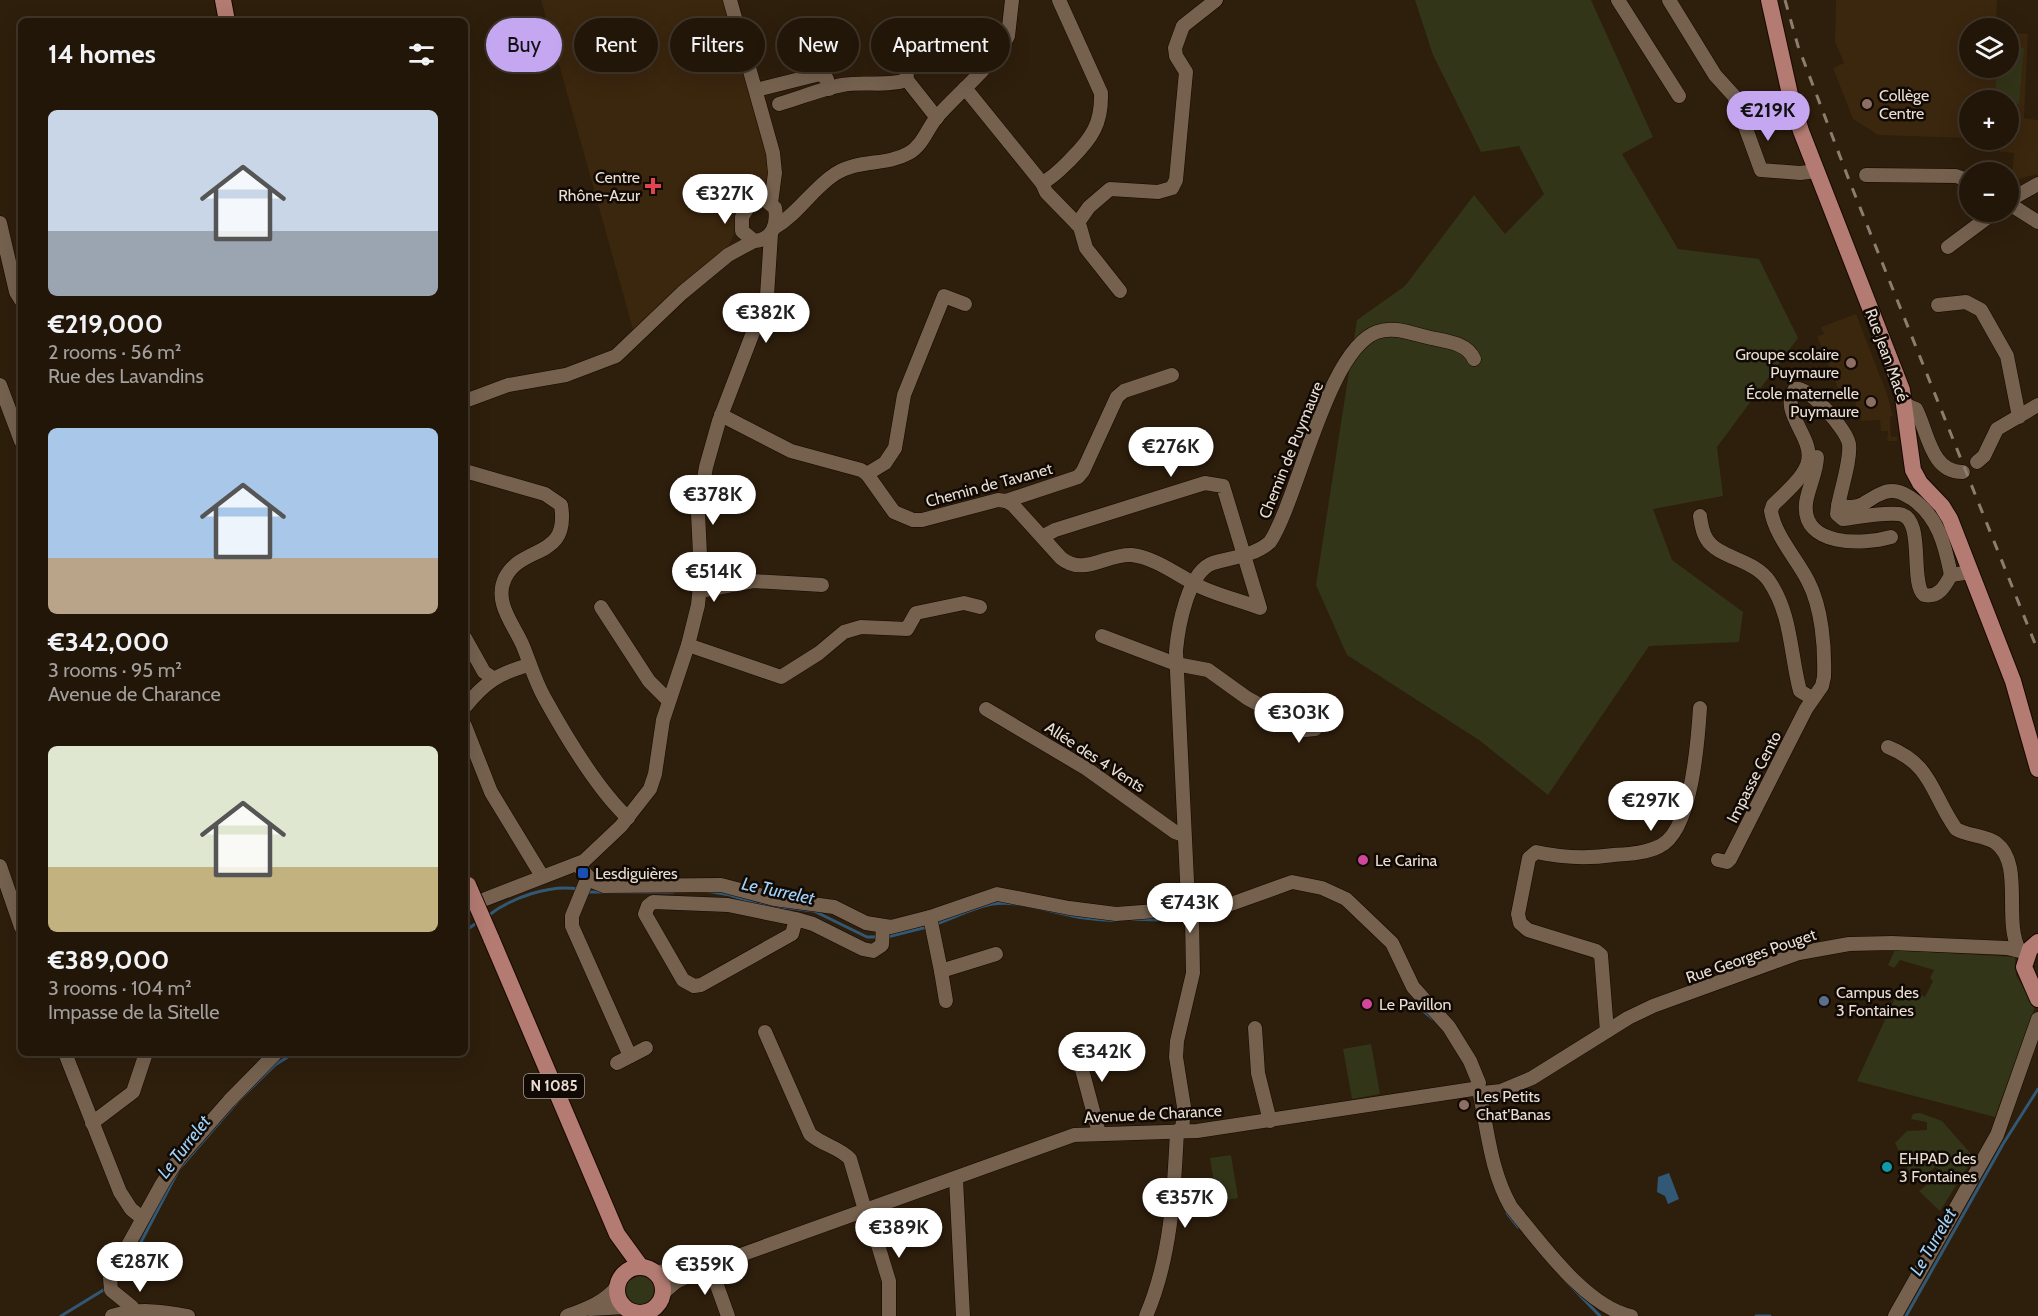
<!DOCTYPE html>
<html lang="en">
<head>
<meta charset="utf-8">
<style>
	:root { --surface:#221609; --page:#2a1f12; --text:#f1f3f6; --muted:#a29f9c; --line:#3f352a; --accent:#c5a6f0 }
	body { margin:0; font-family:Cabin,sans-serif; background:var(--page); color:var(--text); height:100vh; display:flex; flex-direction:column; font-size:22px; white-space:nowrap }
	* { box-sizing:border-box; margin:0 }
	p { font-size:20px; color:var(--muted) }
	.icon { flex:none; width:33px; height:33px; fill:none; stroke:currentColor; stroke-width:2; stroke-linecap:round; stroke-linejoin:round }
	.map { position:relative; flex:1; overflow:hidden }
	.details { position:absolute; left:18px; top:18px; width:450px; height:1038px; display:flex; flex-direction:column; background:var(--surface); border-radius:9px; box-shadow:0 6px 24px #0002,0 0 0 2px var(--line) }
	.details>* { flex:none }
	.guide { position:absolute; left:486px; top:18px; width:570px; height:54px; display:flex; gap:12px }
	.controls { position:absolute; left:1959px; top:18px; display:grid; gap:12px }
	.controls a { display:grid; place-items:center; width:60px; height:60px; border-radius:50%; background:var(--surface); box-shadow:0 6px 24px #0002,0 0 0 2px var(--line); font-size:30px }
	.price { position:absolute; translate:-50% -51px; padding:0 14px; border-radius:21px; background:#fff; color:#222; font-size:20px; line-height:39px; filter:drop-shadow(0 2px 3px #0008) }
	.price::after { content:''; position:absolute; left:50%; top:36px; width:18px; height:14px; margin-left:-9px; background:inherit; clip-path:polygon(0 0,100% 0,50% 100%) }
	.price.current { background:var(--accent); color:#111 }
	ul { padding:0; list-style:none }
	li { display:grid; align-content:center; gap:12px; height:318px; padding:0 30px }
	li span { display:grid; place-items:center; height:186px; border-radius:9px; color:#555 }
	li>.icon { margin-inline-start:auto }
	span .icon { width:108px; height:108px; fill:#fffc; stroke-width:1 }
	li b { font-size:26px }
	h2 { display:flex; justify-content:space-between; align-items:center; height:72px; padding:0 30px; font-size:26px }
	.tag { padding:0 21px; border-radius:27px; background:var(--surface); box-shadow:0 6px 24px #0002,0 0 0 2px var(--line); font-size:21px; line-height:54px }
	.tag.current { background:var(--accent); color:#111 }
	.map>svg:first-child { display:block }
</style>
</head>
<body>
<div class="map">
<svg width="2038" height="1316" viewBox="0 0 2038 1316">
	<rect width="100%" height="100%" fill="#2e1e0c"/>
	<!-- built -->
	<g fill="#3b260e">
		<polygon points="541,0 726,0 770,155 770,176 760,191 745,203 730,244 634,333"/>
		<polygon points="1836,0 1997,0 1996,28 1970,28 1970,68 2008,68 2009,33 2028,34 2024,118 2038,120 2038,174 2011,181 2014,153 2000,152 2000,142 1985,141 2008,140 2008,100 1970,100 1969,138 1878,135 1853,119 1833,68 1844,63 1835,42"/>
		<polygon points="1856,314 1887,394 1893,416 1890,417 1891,437 1897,437 1897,441 1887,441 1888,431 1881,431 1880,420 1861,421 1854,399 1844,403 1817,336 1824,334 1821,327"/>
	</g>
	<!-- green -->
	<g fill="#333519">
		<polygon points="1415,0 1591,0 1653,137 1622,154 1678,249 1759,259 1798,338 1717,447 1723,496 1653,509 1672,560 1743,612 1739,642 1649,646 1548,795 1479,740 1347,655 1316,585 1357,320 1405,286 1474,195 1505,234 1544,194 1519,146 1481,152 1433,55"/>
		<polygon points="2009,47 2024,48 2019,104 1995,100 1997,68 2008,68"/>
		<polygon points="1895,950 2015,957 2016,975 2035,1007 1995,1117 1857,1081 1901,985 1925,997 1933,981 1930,978 1934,970 1900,960 1894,968 1888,965"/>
		<polygon points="1371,1044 1380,1094 1352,1099 1343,1049"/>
		<polygon points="1920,1113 1942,1121 1971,1154 1971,1162 1940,1211 1919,1191 1941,1174 1936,1167 1914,1182 1895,1143 1907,1131 1927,1130 1927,1122 1911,1119 1913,1114"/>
		<polygon points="1231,1155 1238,1198 1217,1202 1210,1158"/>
		<polygon points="641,1273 652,1277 658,1289 653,1302 640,1307 628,1301 624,1288 628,1278 631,1280 640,1275"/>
	</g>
	<!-- water -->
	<polygon fill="#315875" points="1669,1173 1679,1199 1668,1204 1665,1196 1657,1192 1658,1177"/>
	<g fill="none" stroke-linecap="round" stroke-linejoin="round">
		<!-- stream -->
		<g stroke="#315875" stroke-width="3">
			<polyline points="707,891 730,895 757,904 814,911 867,937 877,937"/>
			<polyline points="587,892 673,892"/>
			<path d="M489 915C511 898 550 884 578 889"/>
			<polyline points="1132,919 1157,920"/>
			<path d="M936 924C954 918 974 907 993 904 1028 899 1075 923 1116 920"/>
			<polyline points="465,931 478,922"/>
			<polyline points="887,937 927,927"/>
			<polyline points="1421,1009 1433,1019"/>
			<polyline points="1507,1213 1518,1227"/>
			<polyline points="115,1281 129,1265 179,1169 238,1101 275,1065 294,1053"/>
			<polyline points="1566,1281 1600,1316"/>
			<polyline points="61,1316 105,1289"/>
			<polyline points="1756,1316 1770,1316"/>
			<polyline points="1906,1316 2003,1144 2038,1089"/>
		</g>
		<!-- minor casing -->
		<g stroke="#160700" stroke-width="15">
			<g id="minor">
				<polyline points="730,0 773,153 775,173 771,203"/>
				<polyline points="1618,0 1679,96"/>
				<polyline points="1669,0 1715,75 1734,96 1761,170 1800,173 1817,171"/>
				<polyline points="905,42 907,80 937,118"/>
				<polyline points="965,88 1042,183 1046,192 1080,227 1086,248 1120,291"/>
				<polyline points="756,90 820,74 827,79 829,89"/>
				<path d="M779 104C800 98 821 89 842 85 864 81 885 87 907 80"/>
				<polyline points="1866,175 1956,176 1970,181"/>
				<path d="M1042 183C1054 177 1062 168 1071 159 1092 138 1102 123 1101 93L1059 0"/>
				<path d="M764 199 775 208C778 225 772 240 754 241L742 231V217L750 204Z"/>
				<polyline points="2008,201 2038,184"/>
				<polyline points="2008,203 2038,222"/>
				<polyline points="0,223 16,292 21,300"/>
				<polyline points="1077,224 1089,207 1110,189 1158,192 1172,188 1176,180 1186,72 1176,56 1175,48 1183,26 1216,0"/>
				<path d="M774 228C798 214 812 189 835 174 858 159 886 166 909 153 923 145 927 129 937 117 958 93 984 73 1002 47L1008 36 1012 0"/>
				<polyline points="1948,247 1995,212"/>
				<polyline points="1938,305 1966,302 1981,310 2007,356 2019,417"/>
				<polyline points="0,385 21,441"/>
				<polyline points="465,401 508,385 566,375 616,356 682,293 728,255 754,241"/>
				<path d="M1906 405 1916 409C1928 432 1931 473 1963 472"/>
				<polyline points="721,415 791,451 861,470 867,474 894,512 913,520 922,520 998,500 1006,501 1078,477 1083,471 1117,397 1124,391 1172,375"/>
				<path d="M1817 457C1817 472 1808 488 1806 503 1801 547 1863 545 1891 537"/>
				<polyline points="1977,462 1984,456 1997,429 2038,405"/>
				<path d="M465 471 545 494 561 505C570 560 522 544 505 578 493 603 515 626 523 646 530 663 535 681 544 697 565 735 597 789 628 818"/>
				<polyline points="867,474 885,463 895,448 904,395 944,296 965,304"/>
				<path d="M1006 501 1013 505 1061 558C1084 577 1107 553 1132 555 1157 558 1181 578 1203 588 1221 596 1241 601 1260 608L1223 486 1205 483 1055 530 1042 537"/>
				<path d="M1838 506 1837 514 1843 519C1861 517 1881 512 1899 514 1926 517 1909 582 1924 595 1939 598 1945 586 1951 575"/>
				<path d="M1700 516C1701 523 1702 531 1706 538 1718 559 1753 558 1769 581 1792 615 1790 654 1800 691L1812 698"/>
				<polyline points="700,591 753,581 822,585"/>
				<polyline points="601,607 649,681 668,700"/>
				<path d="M1102 636 1176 664 1208 670 1247 698 1305 730 1315 729 1320 724 1324 713C1314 689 1287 704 1270 711"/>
				<polyline points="465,638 484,672 493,678"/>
				<polyline points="688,645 781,677 819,653 844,632 861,627 907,629 916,613 964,603 980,607"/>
				<path d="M465 707C485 682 499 673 529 665"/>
				<polyline points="986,709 1087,769 1175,832 1184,835"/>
				<polyline points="465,726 491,792 542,876"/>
				<path d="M1888 747C1933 765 1931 794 1956 829 1968 836 1985 835 1996 843 2024 864 2003 919 2019 950"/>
				<path d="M1718 860 1727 862 1730 859 1806 709 1822 686 1824 677C1825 647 1822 608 1808 581 1797 559 1775 536 1771 511L1773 505C1785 493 1801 480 1807 465 1817 438 1778 414 1795 389 1809 386 1847 430 1849 444 1851 460 1841 489 1838 506 1867 510 1862 500 1885 492 1895 489 1903 493 1911 498 1938 516 1945 545 1951 575L1971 572"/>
				<polyline points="577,864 592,881 604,886 721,885 774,899 834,907 866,923 891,927 930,917 997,894 1069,908 1116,914 1156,911 1188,901"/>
				<polyline points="0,866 21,927"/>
				<polyline points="588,877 572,916 572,926 630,1056"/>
				<path d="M1188 901 1176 651C1178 628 1188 571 1213 563 1233 557 1254 556 1270 542 1299 497 1327 350 1377 332 1393 326 1410 333 1427 337 1443 341 1467 342 1474 359"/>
				<polyline points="465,907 584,861 621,826 650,789 655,774 663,720 688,645 698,605 701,575 698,513 706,467 719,421 767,296 771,234"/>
				<polyline points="1182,913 1191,918 1212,907 1231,904 1292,882 1322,888 1346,899 1392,943 1413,987 1449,1027 1470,1061 1479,1083"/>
				<polyline points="930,917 941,971 996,954"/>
				<polyline points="796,919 792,934 701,985 694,986 683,980 645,914 648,906 653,902 728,905 796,919 813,924 863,949 873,951 882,945 883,926"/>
				<polyline points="941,971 946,1001"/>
				<polyline points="1255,1028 1258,1073 1270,1121"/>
				<path d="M1607 1031 1601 955 1596 951 1528 930 1520 923 1518 914 1529 858 1536 852C1563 858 1586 859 1614 855 1628 854 1647 853 1660 846 1692 831 1698 739 1700 708"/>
				<path d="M765 1032 810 1134C822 1145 839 1147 850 1159L865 1210"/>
				<polyline points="1074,1040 1099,1133"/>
				<polyline points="65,1053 120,1192 131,1209 142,1218"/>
				<polyline points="617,1063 646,1048"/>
				<polyline points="1483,1093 1501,1091 1532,1078 1628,1018 1653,1006 1799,953 1849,944 1892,943 2007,948 2028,953"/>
				<path d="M1480 1095C1488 1133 1491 1172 1511 1207 1540 1242 1586 1307 1631 1316"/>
				<polyline points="92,1123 133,1092 146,1053"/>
				<polyline points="1182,1131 1184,1107 1176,1057 1177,1041 1193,973 1192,918"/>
				<polyline points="956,1179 963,1316"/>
				<polyline points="867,1209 889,1281 889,1316"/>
				<polyline points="710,1266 728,1316"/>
				<polyline points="655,1272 690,1270"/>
				<polyline points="663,1293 676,1282 710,1266 1074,1135 1197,1131 1473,1089"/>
				<polyline points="590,1309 625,1307"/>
				<polyline points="132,1311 132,1307 111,1290 110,1278 162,1184 179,1158 229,1101 276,1053"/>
				<path d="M112 1316C137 1308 162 1311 188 1316"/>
				<path d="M567 1316C586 1309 606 1302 618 1285"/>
				<path d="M1146 1316C1171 1258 1174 1194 1177 1131"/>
				<polyline points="1895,1316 1997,1135 2038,1019"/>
			</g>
		</g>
		<!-- major casing -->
		<g stroke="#160700" stroke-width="18">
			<g id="major">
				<polyline points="223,0 227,21"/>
				<polyline points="1769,0 1791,99 1801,131 1902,390 1913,470 1920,483 1942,506 1950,519 2013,681 2038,769"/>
				<polyline points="491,938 617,1234 641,1267"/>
				<polyline points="2038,942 2030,949 2024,967 2038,999"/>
				<circle cx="640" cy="1290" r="23"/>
			</g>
		</g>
		<!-- minor -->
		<use href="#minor" stroke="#75614e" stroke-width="14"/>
		<!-- major -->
		<use href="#major" stroke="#b37b72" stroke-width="16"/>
		<!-- rail -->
		<polyline stroke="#8b7d6f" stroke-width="3" stroke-dasharray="10 10" stroke-linecap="butt" points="1785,0 1798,46 1849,180 2038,651"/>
		<!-- major-bridge casing -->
		<g stroke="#160700" stroke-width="18" stroke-linecap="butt">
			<polyline id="major-bridge" points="468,885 491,938"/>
		</g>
		<!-- major-bridge -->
		<use href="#major-bridge" stroke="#b37b72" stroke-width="16"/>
	</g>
	<!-- markers -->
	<g fill="#8d6e63" stroke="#110904" stroke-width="2">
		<circle cx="1867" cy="104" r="6"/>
		<circle cx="1851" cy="363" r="6"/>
		<circle cx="1871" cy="402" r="6"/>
		<circle cx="1464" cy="1105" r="6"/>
	</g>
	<path fill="#e0444e" stroke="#110904" stroke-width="2" d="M650 177h6v6h6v6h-6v6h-6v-6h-6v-6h6z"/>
	<g fill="#d1479c" stroke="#110904" stroke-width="2">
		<circle cx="1363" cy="860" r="6"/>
		<circle cx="1367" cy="1004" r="6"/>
	</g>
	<rect fill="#1a4fb4" stroke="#110904" stroke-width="2" x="577" y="867" width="12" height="12" rx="3"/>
	<circle fill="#5c6f8a" stroke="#110904" stroke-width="2" cx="1824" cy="1001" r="6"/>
	<circle fill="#0f9aa8" stroke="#110904" stroke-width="2" cx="1887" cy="1167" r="6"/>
	<g text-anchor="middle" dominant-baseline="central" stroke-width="5" stroke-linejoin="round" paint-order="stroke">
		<!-- shield labels -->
		<rect fill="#110904" stroke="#a89e95" stroke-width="1.5" x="524" y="1074" width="60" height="24" rx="4.5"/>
		<g font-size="15" font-weight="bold" fill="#e9ded3">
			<text x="554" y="1086">N 1085</text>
		</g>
		<!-- poi labels -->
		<g font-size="16" fill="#e9ded3" stroke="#110904" text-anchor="start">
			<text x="1879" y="95">Collège<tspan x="1879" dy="18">Centre</tspan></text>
			<text x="640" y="177" text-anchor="end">Centre<tspan x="640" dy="18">Rhône-Azur</tspan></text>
			<text x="1839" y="354" text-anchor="end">Groupe scolaire<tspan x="1839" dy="18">Puymaure</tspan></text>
			<text x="1859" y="393" text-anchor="end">École maternelle<tspan x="1859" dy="18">Puymaure</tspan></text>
			<text x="1375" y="860">Le Carina</text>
			<text x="595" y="873">Lesdiguières</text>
			<text x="1836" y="992">Campus des<tspan x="1836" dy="18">3 Fontaines</tspan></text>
			<text x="1379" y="1004">Le Pavillon</text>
			<text x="1476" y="1096">Les Petits<tspan x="1476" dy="18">Chat'Banas</tspan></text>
			<text x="1899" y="1158">EHPAD des<tspan x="1899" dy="18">3 Fontaines</tspan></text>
		</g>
		<!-- street labels -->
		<g font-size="16" fill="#e9ded3" stroke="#110904">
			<text transform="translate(1887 355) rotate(70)">Rue Jean Macé</text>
			<text transform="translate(1291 450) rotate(-68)">Chemin de Puymaure</text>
			<text transform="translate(989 485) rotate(-15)">Chemin de Tavanet</text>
			<text transform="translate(1095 757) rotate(33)">Allée des 4 Vents</text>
			<text transform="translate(1754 777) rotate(-63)">Impasse Cento</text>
			<text transform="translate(1751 956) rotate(-19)">Rue Georges Pouget</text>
			<text transform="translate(1153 1114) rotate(-3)">Avenue de Charance</text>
		</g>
		<!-- water labels -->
		<g font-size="18" font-style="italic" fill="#9fd2fa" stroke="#110904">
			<text transform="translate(778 891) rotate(12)">Le Turrelet</text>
			<text transform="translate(184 1147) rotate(-52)">Le Turrelet</text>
			<text transform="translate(1933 1242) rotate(-60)">Le Turrelet</text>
		</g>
	</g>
</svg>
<div class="controls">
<a><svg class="icon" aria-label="layers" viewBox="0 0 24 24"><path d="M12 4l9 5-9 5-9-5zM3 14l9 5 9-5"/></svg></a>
<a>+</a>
<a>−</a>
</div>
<b class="price current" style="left:1768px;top:142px">€219K</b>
<b class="price" style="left:725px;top:225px">€327K</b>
<b class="price" style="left:766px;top:344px">€382K</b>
<b class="price" style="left:1171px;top:478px">€276K</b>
<b class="price" style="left:713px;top:526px">€378K</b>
<b class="price" style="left:714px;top:603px">€514K</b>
<b class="price" style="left:1299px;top:744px">€303K</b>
<b class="price" style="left:1651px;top:832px">€297K</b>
<b class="price" style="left:1190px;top:934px">€743K</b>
<b class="price" style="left:1102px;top:1083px">€342K</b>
<b class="price" style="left:1185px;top:1229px">€357K</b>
<b class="price" style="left:899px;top:1259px">€389K</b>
<b class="price" style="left:140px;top:1293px">€287K</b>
<b class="price" style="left:705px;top:1296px">€359K</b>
<div class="guide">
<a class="tag current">Buy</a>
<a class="tag">Rent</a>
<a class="tag">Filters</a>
<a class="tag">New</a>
<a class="tag">Apartment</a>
</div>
<section class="details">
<h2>14 homes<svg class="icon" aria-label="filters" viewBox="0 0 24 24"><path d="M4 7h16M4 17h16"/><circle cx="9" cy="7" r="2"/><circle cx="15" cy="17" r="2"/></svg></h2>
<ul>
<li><span style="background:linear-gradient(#c9d6e8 65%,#9aa5b1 0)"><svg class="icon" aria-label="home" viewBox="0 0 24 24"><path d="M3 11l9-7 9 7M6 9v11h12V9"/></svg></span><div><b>€219,000</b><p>2 rooms · 56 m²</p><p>Rue des Lavandins</p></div></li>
<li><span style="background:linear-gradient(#a9c7e8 70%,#b9a48a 0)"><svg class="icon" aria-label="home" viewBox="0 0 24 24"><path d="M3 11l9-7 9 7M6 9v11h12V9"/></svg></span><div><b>€342,000</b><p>3 rooms · 95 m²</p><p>Avenue de Charance</p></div></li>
<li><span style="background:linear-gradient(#dfe7d0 65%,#c2b280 0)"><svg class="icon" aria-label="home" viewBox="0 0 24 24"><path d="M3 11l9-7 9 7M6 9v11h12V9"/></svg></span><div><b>€389,000</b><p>3 rooms · 104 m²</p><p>Impasse de la Sitelle</p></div></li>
</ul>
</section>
</div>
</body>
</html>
